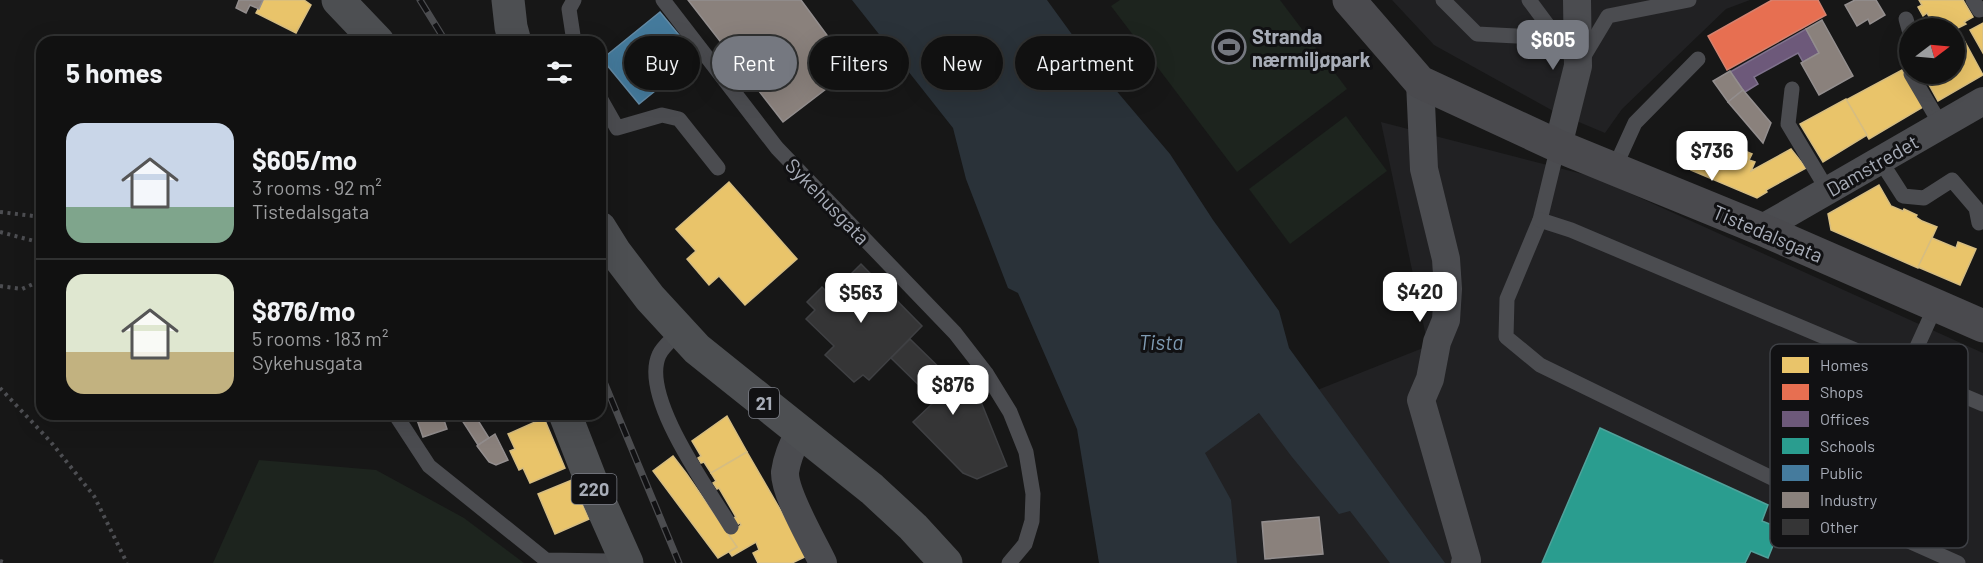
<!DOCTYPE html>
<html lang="en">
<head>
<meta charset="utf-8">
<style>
	:root { --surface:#111; --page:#1e1f1f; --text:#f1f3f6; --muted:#9c9d9f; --line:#303131; --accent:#757880 }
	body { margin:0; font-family:Barlow,sans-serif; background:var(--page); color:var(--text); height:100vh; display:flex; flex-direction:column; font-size:22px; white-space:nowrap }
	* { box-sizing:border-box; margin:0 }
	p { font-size:20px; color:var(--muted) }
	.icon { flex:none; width:33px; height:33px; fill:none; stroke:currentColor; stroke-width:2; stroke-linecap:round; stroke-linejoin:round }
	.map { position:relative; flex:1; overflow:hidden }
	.drawer { position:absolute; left:36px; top:36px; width:570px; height:384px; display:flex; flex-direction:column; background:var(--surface); border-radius:18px; box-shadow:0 6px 24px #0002,0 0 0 2px var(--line) }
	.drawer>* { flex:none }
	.hud { position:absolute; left:624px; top:36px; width:570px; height:54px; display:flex; gap:12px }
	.needle { width:39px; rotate:74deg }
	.fabs { position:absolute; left:1899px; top:18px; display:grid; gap:12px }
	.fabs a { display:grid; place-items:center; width:66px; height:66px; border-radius:50%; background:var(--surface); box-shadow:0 6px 24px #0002,0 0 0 2px var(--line); font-size:30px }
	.price { position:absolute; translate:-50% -51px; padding:0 14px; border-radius:12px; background:#fff; color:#222; font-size:20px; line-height:39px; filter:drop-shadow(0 2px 3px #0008) }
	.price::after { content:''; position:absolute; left:50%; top:36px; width:18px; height:14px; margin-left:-9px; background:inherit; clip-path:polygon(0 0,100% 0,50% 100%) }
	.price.current { background:var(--accent); color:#fff }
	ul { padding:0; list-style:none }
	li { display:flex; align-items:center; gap:18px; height:150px; padding:0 30px }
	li+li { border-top:2px solid var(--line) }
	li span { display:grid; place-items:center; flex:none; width:168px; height:120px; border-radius:18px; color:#555 }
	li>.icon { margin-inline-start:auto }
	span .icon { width:72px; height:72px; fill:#fffc; stroke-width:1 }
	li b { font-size:26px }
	h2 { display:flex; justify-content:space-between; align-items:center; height:72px; padding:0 30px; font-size:26px }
	.pill { padding:0 21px; border-radius:27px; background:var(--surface); box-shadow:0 6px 24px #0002,0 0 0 2px var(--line); font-size:21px; line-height:54px }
	.pill.current { background:var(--accent); color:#fff }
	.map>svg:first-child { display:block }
</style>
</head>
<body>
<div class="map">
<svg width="1983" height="563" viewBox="0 0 1983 563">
	<rect width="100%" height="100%" fill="#171717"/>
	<!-- built -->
	<g fill="#212123">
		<polygon points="1392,0 1750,0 1726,9 1622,109 1605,133 1555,112 1434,45"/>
		<polygon points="1381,122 1594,177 1983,353 1983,563 1225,563 1204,453 1259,413 1428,346"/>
	</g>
	<!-- green -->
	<g fill="#1d241e">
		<polygon points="1120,0 1280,0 1347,89 1237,172 1111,6"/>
		<polygon points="1346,116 1387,171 1290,244 1249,189"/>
		<polygon points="259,460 376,470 464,518 524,563 213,563"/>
	</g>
	<!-- water -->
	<polygon fill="#2a3239" points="852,0 1047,0 1092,62 1170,154 1213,220 1279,311 1289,348 1445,563 1390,563 1350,511 1339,514 1292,457 1259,413 1205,453 1231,500 1237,563 1099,563 1077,429 1018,293 1008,288 966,179 953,128"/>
	<!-- homes -->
	<g fill="#e9c46a" stroke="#d6bd81" stroke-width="1.5">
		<polygon points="263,0 304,0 311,5 296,33 256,13"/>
		<polygon points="1919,0 1963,0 1973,17 1964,22 1966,24 1954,30 1954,28 1935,28 1927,13 1923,16 1918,7 1922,5"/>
		<polygon points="1983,23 1983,53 1970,30"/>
		<polygon points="1964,40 1983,75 1938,101 1923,74 1954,74 1954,46"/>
		<polygon points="1902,70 1923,107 1869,139 1846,100"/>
		<polygon points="1846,99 1867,135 1823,162 1800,124"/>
		<polygon points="1704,141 1731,151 1733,146 1752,154 1749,160 1755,162 1751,171 1791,149 1806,168 1766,190 1767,192 1757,198 1691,170"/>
		<polygon points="729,182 797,259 745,305 719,276 709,285 687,259 696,251 676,229"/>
		<polygon points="1879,185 1891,206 1903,211 1904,209 1917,215 1916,217 1922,221 1937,227 1918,268 1831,230 1828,214"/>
		<polygon points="1932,238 1956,248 1958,242 1976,249 1960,285 1918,267"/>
		<polygon points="727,416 747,452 711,473 704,462 701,463 698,458 701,456 692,441"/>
		<polygon points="544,418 565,468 530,483 523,468 519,470 510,451 515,449 508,434"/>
		<polygon points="747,452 807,556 792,563 758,563 753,553 759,550 756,542 732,556 729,552 737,547 728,534 741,525 740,523 737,525 733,518 736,517 719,488 717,489 713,483 716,481 711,473"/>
		<polygon points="673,456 686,473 737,547 718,558 653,471"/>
		<polygon points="572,480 589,519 555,534 538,494"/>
	</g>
	<!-- shops -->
	<polygon fill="#e76f51" stroke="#d48270" stroke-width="1.5" points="1772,0 1818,0 1826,15 1727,70 1708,36"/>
	<!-- offices -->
	<polygon fill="#6d597a" stroke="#7f728d" stroke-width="1.5" points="1806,29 1819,53 1803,62 1798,53 1754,77 1758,84 1745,92 1743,90 1730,72"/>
	<!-- schools -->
	<polygon fill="#2a9d8f" stroke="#50a29b" stroke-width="1.5" points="1600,428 1768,505 1762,521 1780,528 1768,558 1751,551 1745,563 1542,563"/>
	<!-- public -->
	<polygon fill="#457b9d" stroke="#638aa5" stroke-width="1.5" points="660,12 697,57 639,104 602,59"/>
	<!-- industry -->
	<g fill="#8a817c" stroke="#938e8e" stroke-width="1.5">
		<polygon points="239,0 263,0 259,9 250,5 246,13 236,8"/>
		<polygon points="688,0 801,0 852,69 783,122"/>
		<polygon points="1855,0 1876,0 1885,15 1870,24 1868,19 1857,26 1845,5"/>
		<polygon points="1822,20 1853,76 1819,95 1801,63 1819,53 1806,29"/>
		<polygon points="1730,71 1743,90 1728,102 1713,81"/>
		<polygon points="1743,90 1771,123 1763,143 1728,102"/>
		<polygon points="415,414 442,414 447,429 423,437"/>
		<polygon points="458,414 474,414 489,438 478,445"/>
		<polygon points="495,434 508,460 496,465 489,462 477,446"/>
		<polygon points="1319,517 1323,554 1265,559 1262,522"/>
	</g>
	<!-- building -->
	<g fill="#353536" stroke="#3f4043" stroke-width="1.5">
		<polygon points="861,264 922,326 869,380 863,375 854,382 825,355 834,346 806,319 815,310 807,302 822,287 830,295"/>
		<polygon points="910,339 953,381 960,374 977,392 1007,466 977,479 963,473 913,422 935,401 891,358"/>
	</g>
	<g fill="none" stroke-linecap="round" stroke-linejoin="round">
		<!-- path -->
		<g stroke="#4d4e52" stroke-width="4" stroke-dasharray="3 4.5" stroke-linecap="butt">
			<polyline points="0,212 42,217"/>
			<polyline points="0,232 42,243"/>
			<polyline points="0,286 22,289 42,280"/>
			<polyline points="0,388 50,441 94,496 127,563"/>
			<polyline points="0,561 7,563"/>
		</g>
		<!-- lane -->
		<g stroke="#4b4c50" stroke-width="15">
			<polyline points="574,0 569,9 574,42"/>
			<polyline points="663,0 777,148 955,333 986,373 1010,412 1026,452 1033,494 1032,521 1025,544 1009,563"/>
			<polyline points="1443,0 1477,34 1556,38"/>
			<polyline points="1529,0 1578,66 1608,16 1689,0"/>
			<polyline points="1973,0 1979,10 1983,9"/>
			<polyline points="1906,19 1910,33"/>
			<polyline points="1911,74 1941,125"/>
			<polyline points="1792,89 1788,124 1828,191"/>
			<polyline points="600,98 617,128 662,115 679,119 718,168"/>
			<polyline points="1558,146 1540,220 1507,299 1506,337 1540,365 1821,502 1958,563"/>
			<polyline points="1880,160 1903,196 1924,198 1952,180 1976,208 1979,223"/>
			<polyline points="1614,169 1635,123 1698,59"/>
			<polyline points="1540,220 1571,230 1983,404"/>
			<path d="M680 331C674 338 662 347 659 355 640 397 709 490 731 527"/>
			<polyline points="1906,371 1936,305"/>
			<polyline points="395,414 429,466 546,560 610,561 624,556"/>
		</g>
		<!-- street -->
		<g stroke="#4b4c50" stroke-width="28">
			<polyline points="1420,82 1424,169 1446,259 1448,289 1446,320 1437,342 1430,379 1421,400 1467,560 1465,563"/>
			<polyline points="1558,146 1578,66 1577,0"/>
			<polyline points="1761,229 1983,101"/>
			<path d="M799 432C793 445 787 457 785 472 784 493 813 542 823 563"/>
		</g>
		<!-- secondary -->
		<polyline stroke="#4a4a4e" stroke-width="33" points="1349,0 1420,82 1558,146 1761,229 1983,326"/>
		<!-- primary -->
		<g stroke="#4d4f52" stroke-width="33">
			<polyline points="338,0 378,42"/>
			<polyline points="508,0 511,27 515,42"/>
			<polyline points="600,228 615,252 650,298 697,349 872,489 913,527 946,563"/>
			<polyline points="565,414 595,491 627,563"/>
		</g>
		<!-- rail casing -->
		<g stroke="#4b4c4f" stroke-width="7">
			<g id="rail">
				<polyline points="420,0 446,42"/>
				<polyline points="600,372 679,563"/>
			</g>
		</g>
		<!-- rail -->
		<use href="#rail" stroke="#111113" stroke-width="4.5" stroke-dasharray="14" stroke-linecap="butt"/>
	</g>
	<!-- icons -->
	<defs>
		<g id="stadium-ring" transform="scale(1.725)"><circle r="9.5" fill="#111113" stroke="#757880" stroke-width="1.5"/><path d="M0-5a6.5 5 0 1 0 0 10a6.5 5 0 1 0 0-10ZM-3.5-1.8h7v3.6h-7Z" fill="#757880"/></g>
	</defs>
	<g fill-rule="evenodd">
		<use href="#stadium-ring" x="1229" y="47"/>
	</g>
	<g text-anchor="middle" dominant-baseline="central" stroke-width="6" stroke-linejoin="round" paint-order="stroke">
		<!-- shield labels -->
		<g fill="#111113" stroke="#7b7e86" stroke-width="1.5">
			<rect x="749" y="388" width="30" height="30" rx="4.5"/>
			<rect x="571.5" y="474" width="45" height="30" rx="4.5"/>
		</g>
		<g font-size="18" font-weight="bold" fill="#a8adb8">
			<text x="764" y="403">21</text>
			<text x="594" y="489">220</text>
		</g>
		<!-- poi labels -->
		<g font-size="20" font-weight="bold" fill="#a8adb8" stroke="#111113" text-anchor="start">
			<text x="1252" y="36">Stranda<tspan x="1252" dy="23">nærmiljøpark</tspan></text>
		</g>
		<!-- street labels -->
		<g font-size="20" fill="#a8adb8" stroke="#111113">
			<text transform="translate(1872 165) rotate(-30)">Damstredet</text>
			<text transform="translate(828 201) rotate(46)">Sykehusgata</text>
			<text transform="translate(1768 233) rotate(23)">Tistedalsgata</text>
		</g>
		<!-- water labels -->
		<g font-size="21" font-style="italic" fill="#7f9bb3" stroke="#111113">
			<text x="1161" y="341">Tista</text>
		</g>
	</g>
	<!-- legend -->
	<rect x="1770" y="344" width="198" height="204" rx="9" fill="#111113" stroke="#3e4045" stroke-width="1.5"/>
	<rect x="1782" y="357" width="27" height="16" fill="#e9c46a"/>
	<rect x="1782" y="384" width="27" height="16" fill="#e76f51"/>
	<rect x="1782" y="411" width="27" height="16" fill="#6d597a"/>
	<rect x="1782" y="438" width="27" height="16" fill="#2a9d8f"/>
	<rect x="1782" y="465" width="27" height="16" fill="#457b9d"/>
	<rect x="1782" y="492" width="27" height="16" fill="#8a817c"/>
	<rect x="1782" y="519" width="27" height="16" fill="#353536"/>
	<g font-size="16" fill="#a8adb8">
		<text x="1820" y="371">Homes</text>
		<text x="1820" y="398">Shops</text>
		<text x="1820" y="425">Offices</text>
		<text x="1820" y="452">Schools</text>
		<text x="1820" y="479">Public</text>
		<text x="1820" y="506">Industry</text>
		<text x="1820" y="533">Other</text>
	</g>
</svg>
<div class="fabs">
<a><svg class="needle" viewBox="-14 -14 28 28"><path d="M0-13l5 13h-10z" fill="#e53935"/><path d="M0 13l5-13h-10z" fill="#9c9d9f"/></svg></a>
</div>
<b class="price current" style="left:1553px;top:71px">$605</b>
<b class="price" style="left:1712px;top:182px">$736</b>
<b class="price" style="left:1420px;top:323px">$420</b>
<b class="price" style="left:861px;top:324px">$563</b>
<b class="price" style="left:953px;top:416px">$876</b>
<div class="hud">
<a class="pill">Buy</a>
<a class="pill current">Rent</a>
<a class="pill">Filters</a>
<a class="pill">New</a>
<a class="pill">Apartment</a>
</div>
<section class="drawer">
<h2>5 homes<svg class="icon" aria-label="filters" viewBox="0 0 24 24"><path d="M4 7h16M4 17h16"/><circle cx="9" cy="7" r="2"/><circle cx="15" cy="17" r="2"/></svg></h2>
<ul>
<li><span style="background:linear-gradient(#c9d6e8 70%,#7fa58c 0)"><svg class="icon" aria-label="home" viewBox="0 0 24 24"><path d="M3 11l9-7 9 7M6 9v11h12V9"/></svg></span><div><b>$605/mo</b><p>3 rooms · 92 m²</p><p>Tistedalsgata</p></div></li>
<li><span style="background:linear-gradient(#dfe7d0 65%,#c2b280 0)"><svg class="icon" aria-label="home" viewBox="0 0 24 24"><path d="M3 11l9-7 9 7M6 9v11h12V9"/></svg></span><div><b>$876/mo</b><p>5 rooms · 183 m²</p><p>Sykehusgata</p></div></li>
</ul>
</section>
</div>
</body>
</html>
